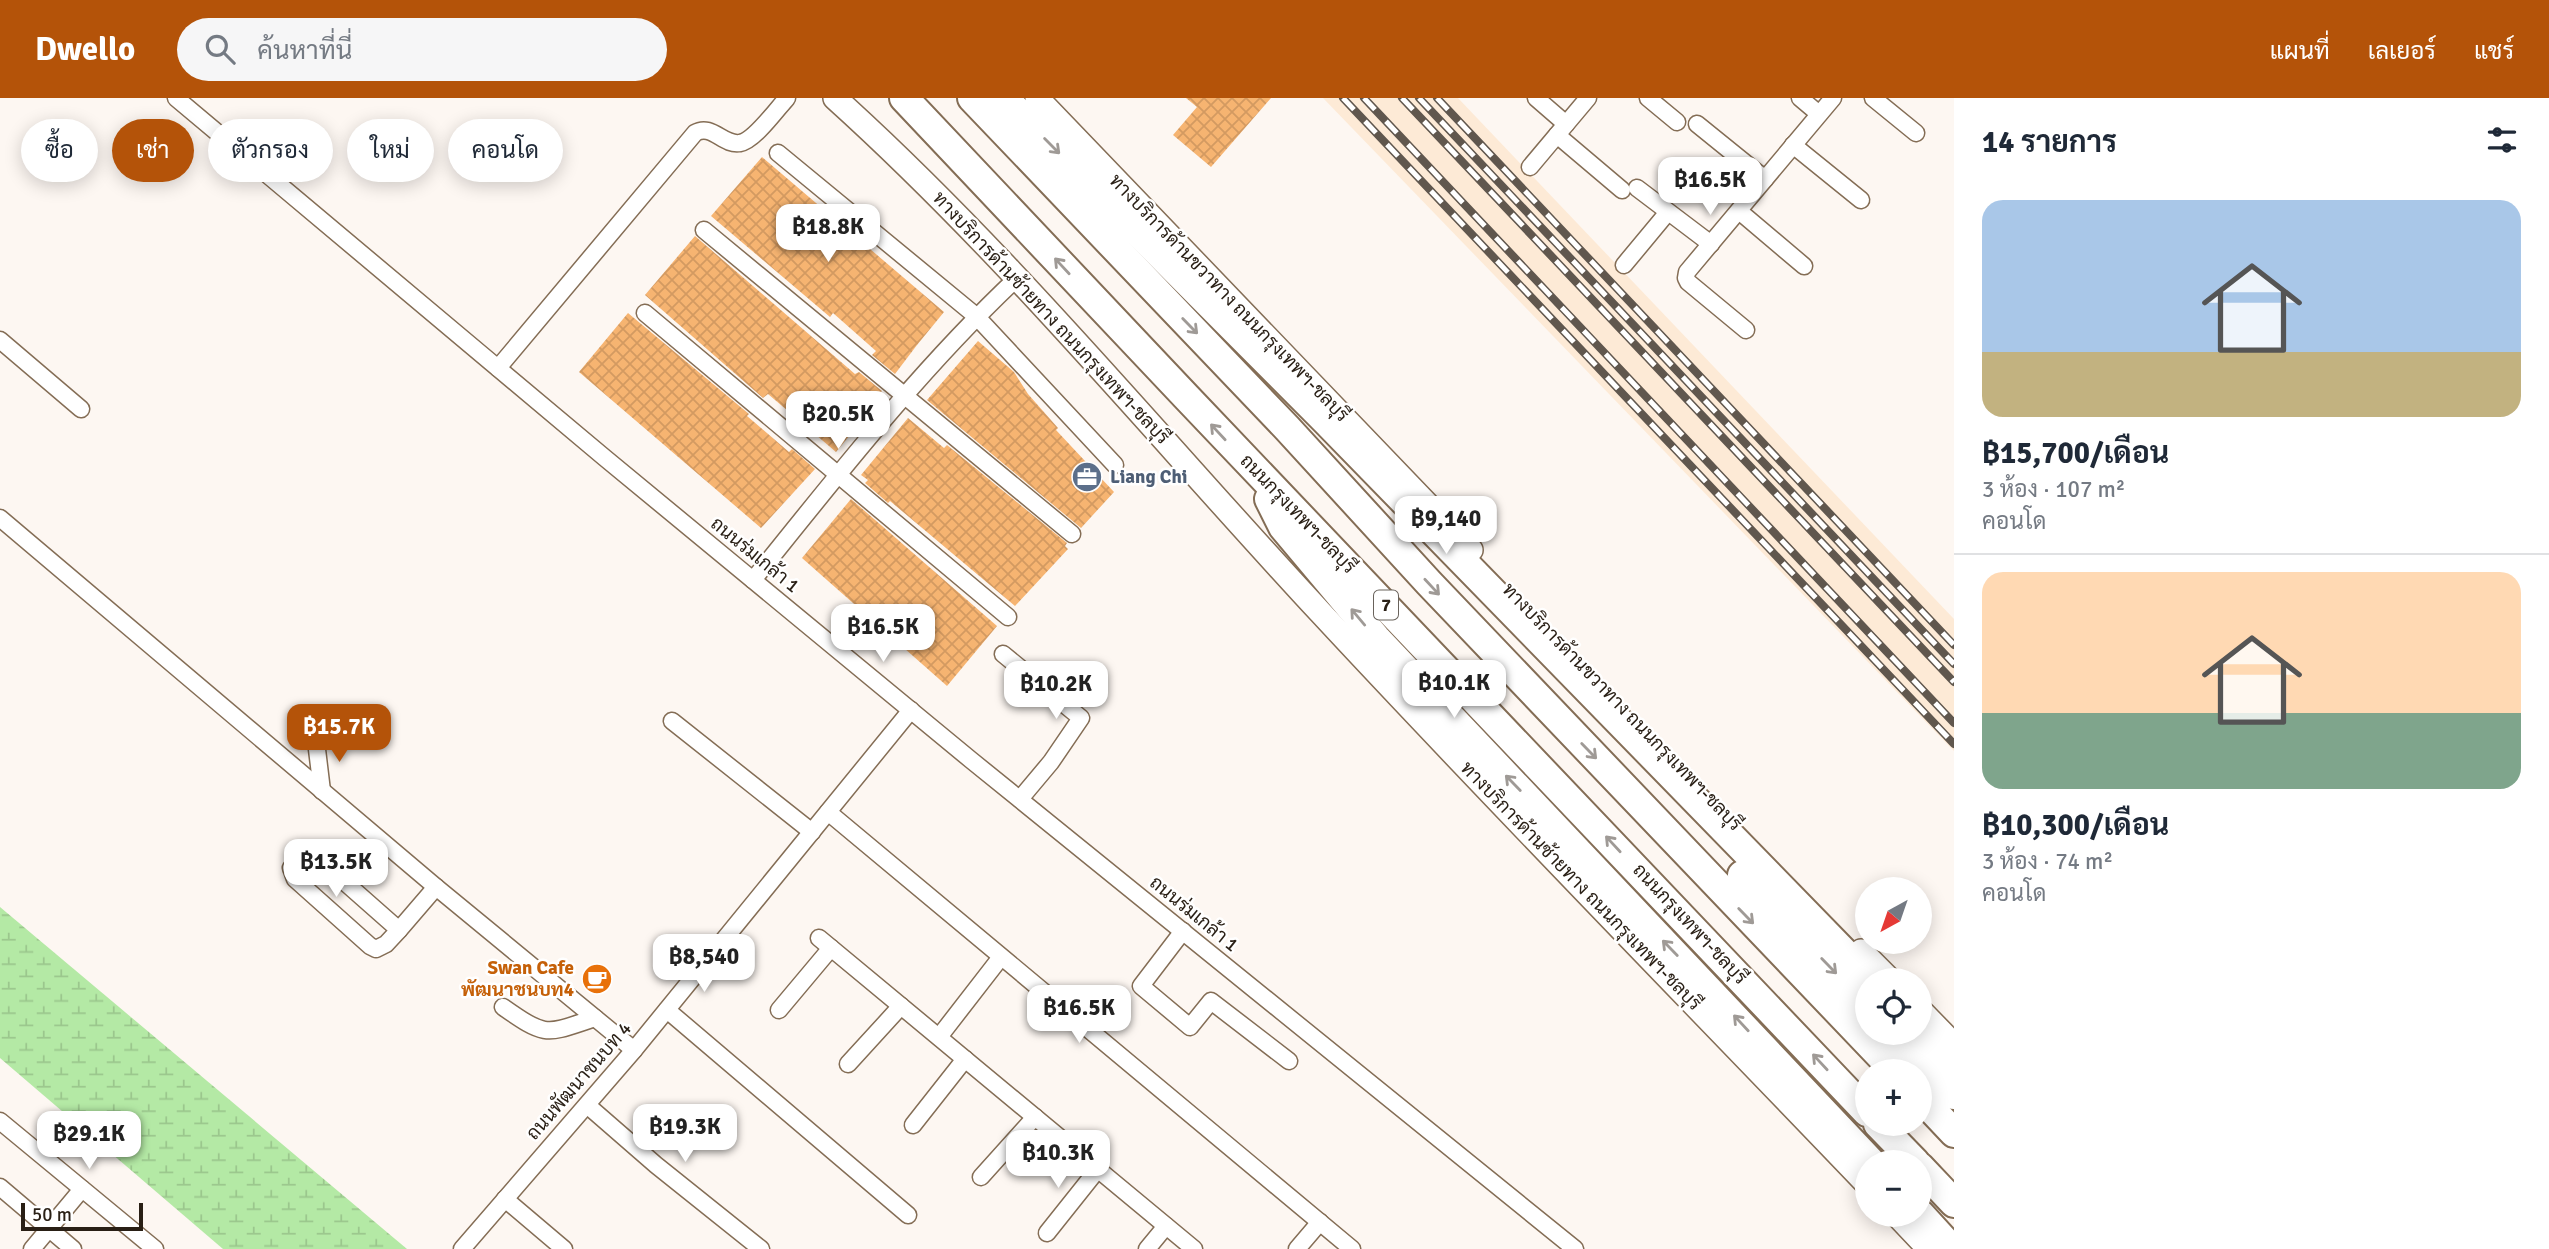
<!DOCTYPE html>
<html lang="th">
<head>
<meta charset="utf-8">
<style>
	:root { --surface:#fff; --page:#f6f6f7; --text:#1f2937; --muted:#747a83; --line:#e0e1e3; --accent:#b45309 }
	body { margin:0; font-family:Signika,Sarabun,sans-serif; background:var(--page); color:var(--text); height:100vh; display:flex; flex-direction:column; font-size:26px; white-space:nowrap }
	* { box-sizing:border-box; margin:0 }
	p { font-size:23px; color:var(--muted) }
	.icon { flex:none; width:38px; height:38px; fill:none; stroke:currentColor; stroke-width:2; stroke-linecap:round; stroke-linejoin:round }
	.map { position:relative; flex:1; overflow:hidden }
	.side { display:flex; flex-direction:column; background:var(--surface); width:595px }
	.side>* { flex:none }
	.banner { position:absolute; left:21px; top:21px; width:665px; height:63px; display:flex; gap:14px }
	.needle { width:46px; rotate:220deg }
	.tools { position:absolute; left:1855px; top:779px; display:grid; gap:14px }
	.tools a { display:grid; place-items:center; width:77px; height:77px; border-radius:50%; background:var(--surface); box-shadow:0 4px 18px #0003; font-size:35px }
	.scale { position:absolute; left:21px; bottom:18px; width:122px; box-sizing:border-box; padding-left:7px; border:4px solid #291f15; border-top:0; font-size:19px; line-height:24px; white-space:nowrap; color:#291f15; -webkit-text-stroke:5px #fff; paint-order:stroke }
	.price { position:absolute; translate:-50% -60px; padding:0 16px; border-radius:14px; background:#fff; color:#222; font-size:23px; line-height:46px; filter:drop-shadow(0 2px 4px #0008) }
	.price::after { content:''; position:absolute; left:50%; top:42px; width:21px; height:16px; margin-left:-10px; background:inherit; clip-path:polygon(0 0,100% 0,50% 100%) }
	.price.current { background:var(--accent); color:#fff }
	ul { padding:0; list-style:none }
	li { display:grid; align-content:center; gap:14px; height:371px; padding:0 28px }
	li+li { border-top:2px solid var(--line) }
	li span { display:grid; place-items:center; height:217px; border-radius:21px; color:#555 }
	li>.icon { margin-inline-start:auto }
	span .icon { width:126px; height:126px; fill:#fffc; stroke-width:1 }
	li b { font-size:30px }
	h2 { display:flex; justify-content:space-between; align-items:center; height:84px; padding:0 28px; font-size:30px }
	.pill { padding:0 24px; border-radius:32px; background:var(--surface); box-shadow:0 4px 18px #0003; font-size:24px; line-height:63px }
	.pill.current { background:var(--accent); color:#fff }
	header { display:flex; align-items:center; gap:42px; box-sizing:border-box; height:98px; padding:0 35px; background:var(--accent); color:#fff }
	header strong { font-size:33px }
	nav { display:flex; gap:38px; margin-inline-start:auto; font-size:24px }
	.search { width:490px; height:63px; background:var(--page); display:flex; align-items:center; gap:18px; box-sizing:border-box; padding:0 24px; border-radius:38px; color:var(--muted); font-size:26px }
	main { display:flex; flex:1; min-height:0 }
	.map>svg:first-child { display:block }
</style>
</head>
<body>
<header>
<strong>Dwello</strong>
<div class="search"><svg class="icon" aria-label="search" viewBox="0 0 24 24"><circle cx="10" cy="10" r="6"/><path d="M15 15l6 6"/></svg>ค้นหาที่นี่</div>
<nav><a>แผนที่</a><a>เลเยอร์</a><a>แชร์</a></nav>
</header>
<main>
<div class="map">
<svg width="1954" height="1151" viewBox="0 0 1954 1151">
	<defs>
		<pattern id="wetland-marsh" width="20" height="14" patternUnits="userSpaceOnUse" patternTransform="scale(1.75)"><rect width="20" height="14" fill="#b4e9a5"/><path d="M1 5h8M5 5V1M11 12h8M15 12V8" fill="none" stroke="#9bc78d"/></pattern>
		<pattern id="building-cross-hatch" width="8" height="8" patternUnits="userSpaceOnUse" patternTransform="scale(1.75)"><rect width="8" height="8" fill="#f6b471"/><path d="M0 0l8 8M0 8l8-8" fill="none" stroke="#d39a61"/></pattern>
	</defs>
	<rect width="100%" height="100%" fill="#fdf7f2"/>
	<!-- built -->
	<polygon fill="#fdead6" points="1323,0 1458,0 1954,521 1954,653"/>
	<!-- wetland -->
	<polygon fill="url(#wetland-marsh)" points="0,809 407,1151 223,1151 0,960"/>
	<!-- building -->
	<g fill="url(#building-cross-hatch)">
		<polygon points="1186,0 1271,0 1211,69 1173,37 1197,9"/>
		<polygon points="762,59 944,214 917,247 895,276 872,257 876,253 833,215 830,219 711,118"/>
		<polygon points="695,138 855,276 859,274 882,293 880,295 883,297 836,354 768,296 763,300 645,197"/>
		<polygon points="628,215 749,316 747,318 789,354 792,351 815,371 761,430 579,274"/>
		<polygon points="978,243 1014,274 1028,296 1058,330 1056,332 1114,394 1081,430 927,302"/>
		<polygon points="908,320 944,350 947,347 1067,445 1065,448 1068,451 1015,508 890,403 888,405 865,385 868,382 861,377"/>
		<polygon points="851,401 997,528 947,588 802,460"/>
	</g>
	<g fill="none" stroke-linecap="round" stroke-linejoin="round">
		<!-- minor casing -->
		<g stroke="#846d55" stroke-width="19">
			<g id="minor">
				<polyline points="176,0 605,360 971,662 1575,1151"/>
				<polyline points="1536,0 1566,26"/>
				<polyline points="1648,0 1677,24"/>
				<polyline points="1800,0 1819,16"/>
				<polyline points="1873,0 1916,35"/>
				<polyline points="1697,26 1765,81"/>
				<polyline points="1557,37 1622,92"/>
				<polyline points="1793,47 1861,102"/>
				<polyline points="778,55 976,218 1115,367"/>
				<polyline points="1530,69 1588,0"/>
				<polyline points="1637,90 1711,146"/>
				<polyline points="1739,113 1804,168"/>
				<polyline points="704,132 1072,436"/>
				<polyline points="1624,167 1668,114"/>
				<polyline points="645,215 1008,519"/>
				<polyline points="1746,232 1688,184 1686,180 1687,174 1833,0"/>
				<polyline points="0,242 81,311"/>
				<path d="M498 270 695 35C712 25 723 48 740 45 754 43 777 11 787 0"/>
				<polyline points="0,420 436,789 634,952"/>
				<path d="M753 482C837 378 920 271 1018 179"/>
				<polyline points="1003,556 1081,620 1051,664 1020,701"/>
				<polyline points="672,623 812,734"/>
				<polyline points="316,643 322,693"/>
				<polyline points="828,714 1352,1151"/>
				<polygon points="307,754 314,757 399,832 386,846 376,851 370,848 295,781 291,770"/>
				<polyline points="399,832 436,789"/>
				<polyline points="1183,833 1141,888 1190,929 1211,903 1289,963"/>
				<polyline points="819,840 1194,1151"/>
				<path d="M503 909C547 940 546 936 595 920"/>
				<polyline points="667,912 908,1117"/>
				<polyline points="779,912 831,850"/>
				<polyline points="939,939 1001,859"/>
				<polyline points="848,966 901,908"/>
				<polyline points="587,1007 656,1067 761,1151"/>
				<polyline points="0,1023 155,1151"/>
				<polyline points="913,1027 965,961"/>
				<polyline points="981,1079 1035,1019"/>
				<polyline points="0,1089 73,1151"/>
				<polyline points="505,1101 564,1151"/>
				<polyline points="1047,1135 1098,1071"/>
				<polyline points="32,1151 82,1091"/>
				<polyline points="462,1151 634,952 911,612"/>
				<polyline points="1147,1151 1166,1128"/>
				<polyline points="1297,1151 1320,1124"/>
			</g>
		</g>
		<!-- secondary casing -->
		<g stroke="#846d55" stroke-width="26">
			<g id="secondary">
				<path d="M835 0C1011 159 1160 342 1321 515 1500 708 1685 896 1867 1086"/>
				<polyline points="1037,0 1471,452"/>
				<polyline points="1861,853 1890,882"/>
				<polyline points="1920,912 1954,947"/>
				<polyline points="1896,1116 1929,1151"/>
			</g>
		</g>
		<!-- motorway casing -->
		<g stroke="#846d55" stroke-width="32">
			<g id="motorway">
				<path d="M904 0C1223 340 1547 676 1867 1014"/>
				<polyline points="972,0 1287,330 1429,485 1895,973"/>
				<polyline points="1004,0 1326,323 1871,882"/>
				<polyline points="1269,401 1283,429 1376,540 1871,1064"/>
				<polyline points="1742,777 1867,907"/>
				<polyline points="1920,932 1954,967"/>
				<polyline points="1893,934 1954,997"/>
				<polyline points="1920,999 1954,1035"/>
				<polyline points="1878,1026 1915,1064"/>
				<polyline points="1920,1069 1954,1105"/>
				<polyline points="1920,1116 1952,1151"/>
			</g>
		</g>
		<!-- minor -->
		<use href="#minor" stroke="#fff" stroke-width="16"/>
		<!-- secondary -->
		<use href="#secondary" stroke="#fff" stroke-width="23"/>
		<!-- motorway -->
		<use href="#motorway" stroke="#fff" stroke-width="28"/>
		<!-- rail casing -->
		<g stroke="#60574e" stroke-width="8">
			<g id="rail">
				<polyline points="1343,0 1954,646"/>
				<polyline points="1364,0 1954,625"/>
				<polyline points="1402,0 1954,584"/>
				<polyline points="1419,0 1954,566"/>
				<polyline points="1437,0 1954,547"/>
			</g>
		</g>
		<!-- rail -->
		<use href="#rail" stroke="#fff" stroke-width="5" stroke-dasharray="16" stroke-linecap="butt"/>
	</g>
	<!-- one-way arrows -->
	<defs><path id="oneway-shaft" d="M-6 0H5M1.5-3L5.5 0L1.5 3" fill="none" stroke-width="1.6" stroke-linecap="round" stroke-linejoin="round" transform="scale(1.75)"/></defs>
	<g stroke="#9f9a96">
		<use href="#oneway-shaft" transform="translate(1052 48) rotate(45)"/>
		<use href="#oneway-shaft" transform="translate(1062 168) rotate(-133)"/>
		<use href="#oneway-shaft" transform="translate(1190 228) rotate(46)"/>
		<use href="#oneway-shaft" transform="translate(1218 334) rotate(-133)"/>
		<use href="#oneway-shaft" transform="translate(1432 489) rotate(47)"/>
		<use href="#oneway-shaft" transform="translate(1358 519) rotate(-130)"/>
		<use href="#oneway-shaft" transform="translate(1589 653) rotate(46)"/>
		<use href="#oneway-shaft" transform="translate(1513 685) rotate(-134)"/>
		<use href="#oneway-shaft" transform="translate(1613 746) rotate(-133)"/>
		<use href="#oneway-shaft" transform="translate(1746 818) rotate(46)"/>
		<use href="#oneway-shaft" transform="translate(1670 850) rotate(-134)"/>
		<use href="#oneway-shaft" transform="translate(1829 868) rotate(46)"/>
		<use href="#oneway-shaft" transform="translate(1741 925) rotate(-133)"/>
		<use href="#oneway-shaft" transform="translate(1820 964) rotate(-133)"/>
	</g>
	<!-- icons -->
	<defs>
		<g id="office-disc" transform="scale(1.575)"><circle r="9.5" fill="#5c6f8a" stroke="#fff"/><path d="M-6-3h4V-5.5h4V-3h4V5H-6ZM-1-4.5V-3h2v-1.5ZM-6 0V1H6V0Z" fill="#fff"/></g>
		<g id="cafe-disc" transform="scale(1.575)"><circle r="9.5" fill="#e8710a" stroke="#fff"/><path d="M-5.5-4.5H6V0H3Q3 3.5 0 3.5H-2.5Q-5.5 3.5-5.5 0ZM3-3.2v2h1.7v-2ZM-6 4.5H4V6H-6Z" fill="#fff"/></g>
	</defs>
	<g fill-rule="evenodd">
		<use href="#office-disc" x="1087" y="379"/>
		<use href="#cafe-disc" x="597" y="881"/>
	</g>
	<g text-anchor="middle" dominant-baseline="central" stroke-width="5" stroke-linejoin="round" paint-order="stroke">
		<!-- shield labels -->
		<rect fill="#fff" stroke="#69625b" stroke-width="2" x="1374" y="492.5" width="24" height="29" rx="5"/>
		<g font-size="18" font-weight="bold" fill="#291f15">
			<text x="1386" y="507">7</text>
		</g>
		<!-- street labels -->
		<g font-size="19" fill="#291f15" stroke="#fff">
			<text transform="translate(1229 200) rotate(46)">ทางบริการด้านขวาทาง ถนนกรุงเทพฯ-ชลบุรี</text>
			<text transform="translate(1051 220) rotate(47)">ทางบริการด้านซ้ายทาง ถนนกรุงเทพฯ-ชลบุรี</text>
			<text transform="translate(1298 416) rotate(46)">ถนนกรุงเทพฯ-ชลบุรี</text>
			<text transform="translate(755 457) rotate(39)">ถนนร่มเกล้า 1</text>
			<text transform="translate(1622 609) rotate(46)">ทางบริการด้านขวาทาง ถนนกรุงเทพฯ-ชลบุรี</text>
			<text transform="translate(1581 788) rotate(46)">ทางบริการด้านซ้ายทาง ถนนกรุงเทพฯ-ชลบุรี</text>
			<text transform="translate(1194 816) rotate(39)">ถนนร่มเกล้า 1</text>
			<text transform="translate(1690 826) rotate(47)">ถนนกรุงเทพฯ-ชลบุรี</text>
			<text transform="translate(579 983) rotate(-49)">ถนนพัฒนาชนบท 4</text>
		</g>
		<!-- service labels -->
		<g font-size="19" font-weight="bold" fill="#4e5e75" stroke="#fff" text-anchor="start">
			<text x="1110" y="379">Liang Chi</text>
		</g>
		<!-- food labels -->
		<g font-size="19" font-weight="bold" fill="#c56008" stroke="#fff" text-anchor="end">
			<text x="574" y="870">Swan Cafe<tspan x="574" dy="22">พัฒนาชนบท4</tspan></text>
		</g>
	</g>
</svg>
<div class="tools">
<a><svg class="needle" viewBox="-14 -14 28 28"><path d="M0-13l5 13h-10z" fill="#e53935"/><path d="M0 13l5-13h-10z" fill="#747a83"/></svg></a>
<a><svg class="icon" aria-label="locate" viewBox="0 0 24 24"><circle cx="12" cy="12" r="6"/><path d="M12 2v4M12 18v4M2 12h4M18 12h4"/></svg></a>
<a>+</a>
<a>−</a>
</div>
<div class="scale">50 m</div>
<b class="price" style="left:1710px;top:119px">฿16.5K</b>
<b class="price" style="left:828px;top:166px">฿18.8K</b>
<b class="price" style="left:838px;top:353px">฿20.5K</b>
<b class="price" style="left:1446px;top:458px">฿9,140</b>
<b class="price" style="left:883px;top:566px">฿16.5K</b>
<b class="price" style="left:1454px;top:622px">฿10.1K</b>
<b class="price" style="left:1056px;top:623px">฿10.2K</b>
<b class="price current" style="left:339px;top:666px">฿15.7K</b>
<b class="price" style="left:336px;top:801px">฿13.5K</b>
<b class="price" style="left:704px;top:896px">฿8,540</b>
<b class="price" style="left:1079px;top:947px">฿16.5K</b>
<b class="price" style="left:685px;top:1066px">฿19.3K</b>
<b class="price" style="left:89px;top:1073px">฿29.1K</b>
<b class="price" style="left:1058px;top:1092px">฿10.3K</b>
<div class="banner">
<a class="pill">ซื้อ</a>
<a class="pill current">เช่า</a>
<a class="pill">ตัวกรอง</a>
<a class="pill">ใหม่</a>
<a class="pill">คอนโด</a>
</div>
</div>
<section class="side">
<h2>14 รายการ<svg class="icon" aria-label="filters" viewBox="0 0 24 24"><path d="M4 7h16M4 17h16"/><circle cx="9" cy="7" r="2"/><circle cx="15" cy="17" r="2"/></svg></h2>
<ul>
<li><span style="background:linear-gradient(#a9c7e8 70%,#c2b280 0)"><svg class="icon" aria-label="home" viewBox="0 0 24 24"><path d="M3 11l9-7 9 7M6 9v11h12V9"/></svg></span><div><b>฿15,700/เดือน</b><p>3 ห้อง · 107 m²</p><p>คอนโด</p></div></li>
<li><span style="background:linear-gradient(#ffd9b3 65%,#7fa58c 0)"><svg class="icon" aria-label="home" viewBox="0 0 24 24"><path d="M3 11l9-7 9 7M6 9v11h12V9"/></svg></span><div><b>฿10,300/เดือน</b><p>3 ห้อง · 74 m²</p><p>คอนโด</p></div></li>
</ul>
</section>
</main>
</body>
</html>
